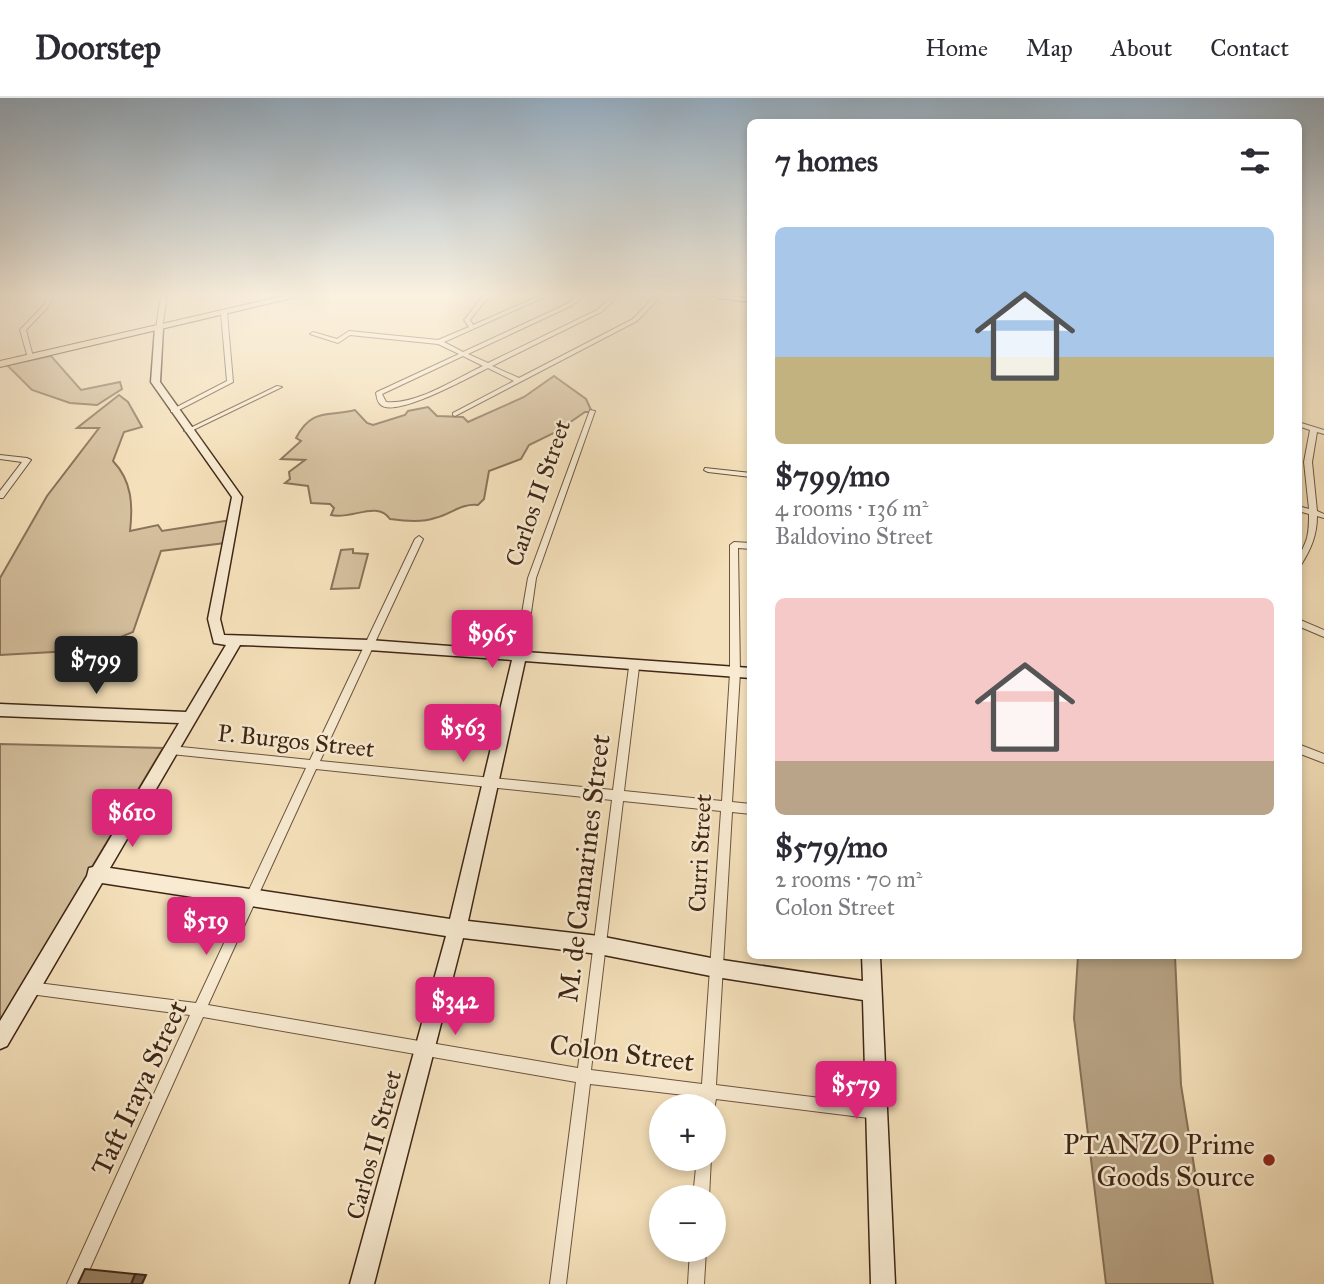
<!DOCTYPE html>
<html lang="en">
<head>
<meta charset="utf-8">
<style>
	:root { --surface:#fff; --page:#f7f7f7; --text:#2b2b33; --muted:#7c7c81; --line:#e1e1e2; --accent:#db2777 }
	body { margin:0; font-family:"IM FELL Great Primer",serif; background:var(--page); color:var(--text); height:100vh; display:flex; flex-direction:column; font-size:26px; white-space:nowrap }
	* { box-sizing:border-box; margin:0 }
	p { font-size:23px; color:var(--muted) }
	.icon { flex:none; width:38px; height:38px; fill:none; stroke:currentColor; stroke-width:2; stroke-linecap:round; stroke-linejoin:round }
	.map { position:relative; flex:1; overflow:hidden }
	.side { position:absolute; left:747px; top:21px; width:555px; height:840px; display:flex; flex-direction:column; background:var(--surface); border-radius:10px; box-shadow:0 4px 10px #0003 }
	.side>* { flex:none }
	.fabs { position:absolute; left:649px; top:996px; display:grid; gap:14px }
	.fabs a { display:grid; place-items:center; width:77px; height:77px; border-radius:50%; background:var(--surface); box-shadow:0 4px 10px #0003; font-size:35px }
	.price { position:absolute; translate:-50% -60px; padding:0 16px; border-radius:7px; background:var(--accent); color:#fff; font-size:23px; line-height:46px; filter:drop-shadow(0 2px 4px #0008) }
	.price::after { content:''; position:absolute; left:50%; top:42px; width:21px; height:16px; margin-left:-10px; background:inherit; clip-path:polygon(0 0,100% 0,50% 100%) }
	.price.selected { background:#222; color:#fff }
	ul { padding:0; list-style:none }
	li { display:grid; align-content:center; gap:14px; height:371px; padding:0 28px }
	li span { display:grid; place-items:center; height:217px; border-radius:10px; color:#555 }
	li>.icon { margin-inline-start:auto }
	span .icon { width:126px; height:126px; fill:#fffc; stroke-width:1 }
	li b { font-size:30px }
	h2 { display:flex; justify-content:space-between; align-items:center; height:84px; padding:0 28px; font-size:30px }
	header { display:flex; align-items:center; gap:42px; box-sizing:border-box; height:98px; padding:0 35px; background:var(--surface); border-bottom:2px solid var(--line) }
	header strong { font-size:33px }
	nav { display:flex; gap:38px; margin-inline-start:auto; font-size:24px }
	.map>svg:first-child { display:block }
</style>
</head>
<body>
<header>
<strong>Doorstep</strong>
<nav><a>Home</a><a>Map</a><a>About</a><a>Contact</a></nav>
</header>
<div class="map">
<svg width="1324" height="1186" viewBox="0 0 1324 1186">
	<rect width="100%" height="100%" fill="#f4e0ba"/>
	<filter id="stains"><feTurbulence type="fractalNoise" baseFrequency=".00286" numOctaves="4"/><feColorMatrix values="0 0 0 0 .2 0 0 0 0 .09 0 0 0 0 .02 0 0 0 .5 -.17"/></filter>
	<radialGradient id="worn" r=".72"><stop offset=".6" stop-color="#630" stop-opacity="0"/><stop offset="1" stop-color="#630" stop-opacity=".3"/></radialGradient>
	<!-- green -->
	<g fill="#d5c09e" stroke="#8a735a" stroke-width="2">
		<polygon points="51,258 81,292 120,284 122,291 97,307 70,305 32,292 7,267"/>
		<path d="M554 278 586 301 592 314H585L556 334 529 347 521 361 489 373 484 401 478 407C462 405 451 416 435 420 422 425 404 423 390 421 377 402 352 422 331 417L334 410 330 406 311 405 308 388 285 385 290 381 289 374 305 362 281 361 301 343 296 340C312 309 329 319 355 312L367 325 373 327 405 317 408 313 428 309 437 318 463 319 468 324 524 299Z"/>
		<path d="M119 297 128 304 142 329 124 334 113 363C132 383 133 407 130 433L158 427 162 433 231 422 225 445 161 453 133 534 89 552 0 557V480L47 398 99 330H77Z"/>
		<polygon points="353,451 353,455 368,456 359,490 331,491 341,452"/>
		<polygon points="0,646 163,650 0,923"/>
	</g>
	<!-- water -->
	<polygon fill="#b6a182" stroke="#867056" stroke-width="2" points="1078,858 1175,858 1181,987 1213,1186 1106,1186 1074,920"/>
	<g fill="none" stroke-linecap="round" stroke-linejoin="round">
		<!-- street casing -->
		<g stroke="#6c543e" stroke-width="2">
			<g id="street">
				<polygon points="48,198 54,198 47,210 26,232 33,259 28,260 20,232 43,208"/>
				<polygon points="161,198 167,198 162,230 159,232 156,230"/>
				<path d="M483 198H489L470 222 473 227 539 198H547L444 244 463 254 569 205 577 198H583L573 207 468 256 488 265 597 212 613 198H619L601 214 492 268 519 280 633 221 655 198H661L637 223 455 318 453 317V315L514 283 488 270C471 278 393 322 380 306 377 303 377 299 376 295L377 294 459 256 438 246 350 237 338 245 310 236 313 234 337 241 349 233 438 242 469 229 464 222ZM463 258 483 268C455 281 417 307 386 304L382 296Z"/>
				<polygon points="224,213 227,215 233,284 175,314 171,314 171,312 227,283 221,215"/>
				<polygon points="277,288 282,289 189,334 184,333"/>
				<polygon points="590,312 595,313 536,480 525,556 520,559 515,556 528,480"/>
				<path d="M1298 324 1324 332V336L1317 334 1312 364 1317 413 1324 416V420L1317 418C1317 437 1311 451 1301 467L1298 468C1298 457 1304 450 1307 440 1309 432 1309 424 1309 416L1298 413V408L1309 411 1304 364 1310 332 1298 328Z"/>
				<polygon points="0,357 27,360 31,362 3,400 0,400 0,393 22,364 0,361"/>
				<polygon points="705,370 751,375 751,379 708,374 704,372"/>
				<path d="M419 438 423 441 320 663 613 692 629 569 634 566 639 569 624 693 722 703 730 575V447L734 444 751 445V451L738 450 740 575 732 704 751 706V716L732 714 716 987 877 1007 882 1009 884 1014 882 1019 877 1021 716 1001 714 1011V1008H701V999L590 986 566 1186H550L576 984 203 919 83 1186H67L190 917 30 896 25 895 24 890 25 885 30 884 196 905 306 670 171 656 167 655 166 652 167 649 171 648 310 662 415 441ZM316 671 612 702 578 970 208 907ZM623 703 721 713 702 986 591 972Z"/>
				<polygon points="1298,521 1324,532 1324,539 1298,528"/>
				<polygon points="1298,646 1324,656 1324,665 1298,655"/>
				<polygon points="697,1060 711,1060 709,1099 693,1099"/>
				<polygon points="690,1152 706,1152 704,1186 688,1186"/>
			</g>
		</g>
		<!-- secondary casing -->
		<g stroke="#3f2615" stroke-width="3">
			<g id="secondary">
				<polygon points="715,198 751,200 751,204 719,200"/>
				<path d="M159 228 163 230 160 284 242 399 220 521 224 537 369 542 515 553 520 551 525 554 751 570V580L525 563 468 823 599 838 716 861 863 883 862 858H880L895 1186H871L863 902 716 879 599 856 463 840 374 1186H350L446 838 102 785 7 948 0 951V923L87 778 89 770 93 769 179 625 0 618V606L186 614 226 547 214 545 208 521 232 399 151 284 155 230ZM240 547 369 552 512 562 450 821 110 770Z"/>
			</g>
		</g>
		<!-- highway casing -->
		<g stroke="#3f2615" stroke-width="2">
			<polygon id="highway" points="283,198 301,198 0,269 0,263"/>
		</g>
		<!-- street -->
		<use href="#street" fill="#f8ebd2" fill-rule="evenodd"/>
		<!-- secondary -->
		<use href="#secondary" fill="#f8ebd2" fill-rule="evenodd"/>
		<!-- highway -->
		<use href="#highway" fill="#f4e0ba" fill-rule="evenodd"/>
	</g>
	<!-- shaded-wall -->
	<polygon fill="#6e5e4b" stroke="#3f2615" stroke-width="2" points="135,1176 146,1177 142,1186 131,1186"/>
	<!-- building -->
	<polygon fill="#9d876b" stroke="#3f2615" stroke-width="2" points="85,1171 135,1176 131,1186 78,1186"/>
	<!-- sky -->
	<linearGradient id="sky" x2="0" y2="1"><stop stop-color="#94acbf"/><stop offset="0.54" stop-color="#faf1e0"/><stop offset="1" stop-color="#faf1e0" stop-opacity="0"/></linearGradient>
	<rect width="1324" height="364" fill="url(#sky)"/>
	<!-- markers -->
	<circle fill="#8f2418" stroke="#f8ebd2" stroke-width="2.5" cx="1269" cy="1062" r="7"/>
	<g text-anchor="middle" dominant-baseline="central" stroke-width="5" stroke-linejoin="round" paint-order="stroke">
		<!-- street labels -->
		<g font-size="24" fill="#3f2615" stroke="#f8ebd2">
			<text transform="translate(538 395) rotate(-71)">Carlos II Street</text>
			<text transform="translate(296 643) rotate(6)">P. Burgos Street</text>
			<text transform="translate(700 755) rotate(-87)">Curri Street</text>
			<text transform="translate(374 1047) rotate(-75)">Carlos II Street</text>
		</g>
		<!-- near-street labels -->
		<g font-size="28" fill="#3f2615" stroke="#f8ebd2">
			<text transform="translate(584 770) rotate(-83)">M. de Camarines Street</text>
			<text transform="translate(622 955) rotate(7)">Colon Street</text>
			<text transform="translate(139 990) rotate(-65)">Taft Iraya Street</text>
		</g>
		<!-- near-poi labels -->
		<g font-size="28" fill="#3f2615" stroke="#f8ebd2" text-anchor="end">
			<text x="1255" y="1046">PTANZO Prime<tspan x="1255" dy="32">Goods Source</tspan></text>
		</g>
	</g>
	<rect width="100%" height="100%" filter="url(#stains)"/>
	<rect width="100%" height="100%" fill="url(#worn)"/>
</svg>
<div class="fabs">
<a>+</a>
<a>−</a>
</div>
<b class="price" style="left:492px;top:572px">$965</b>
<b class="price selected" style="left:96px;top:598px">$799</b>
<b class="price" style="left:463px;top:666px">$563</b>
<b class="price" style="left:132px;top:751px">$610</b>
<b class="price" style="left:206px;top:859px">$519</b>
<b class="price" style="left:455px;top:939px">$342</b>
<b class="price" style="left:856px;top:1023px">$579</b>
<section class="side">
<h2>7 homes<svg class="icon" aria-label="filters" viewBox="0 0 24 24"><path d="M4 7h16M4 17h16"/><circle cx="9" cy="7" r="2"/><circle cx="15" cy="17" r="2"/></svg></h2>
<ul>
<li><span style="background:linear-gradient(#a9c7e8 60%,#c2b280 0)"><svg class="icon" aria-label="home" viewBox="0 0 24 24"><path d="M3 11l9-7 9 7M6 9v11h12V9"/></svg></span><div><b>$799/mo</b><p>4 rooms · 136 m²</p><p>Baldovino Street</p></div></li>
<li><span style="background:linear-gradient(#f6c9c9 75%,#b9a48a 0)"><svg class="icon" aria-label="home" viewBox="0 0 24 24"><path d="M3 11l9-7 9 7M6 9v11h12V9"/></svg></span><div><b>$579/mo</b><p>2 rooms · 70 m²</p><p>Colon Street</p></div></li>
</ul>
</section>
</div>
</body>
</html>
